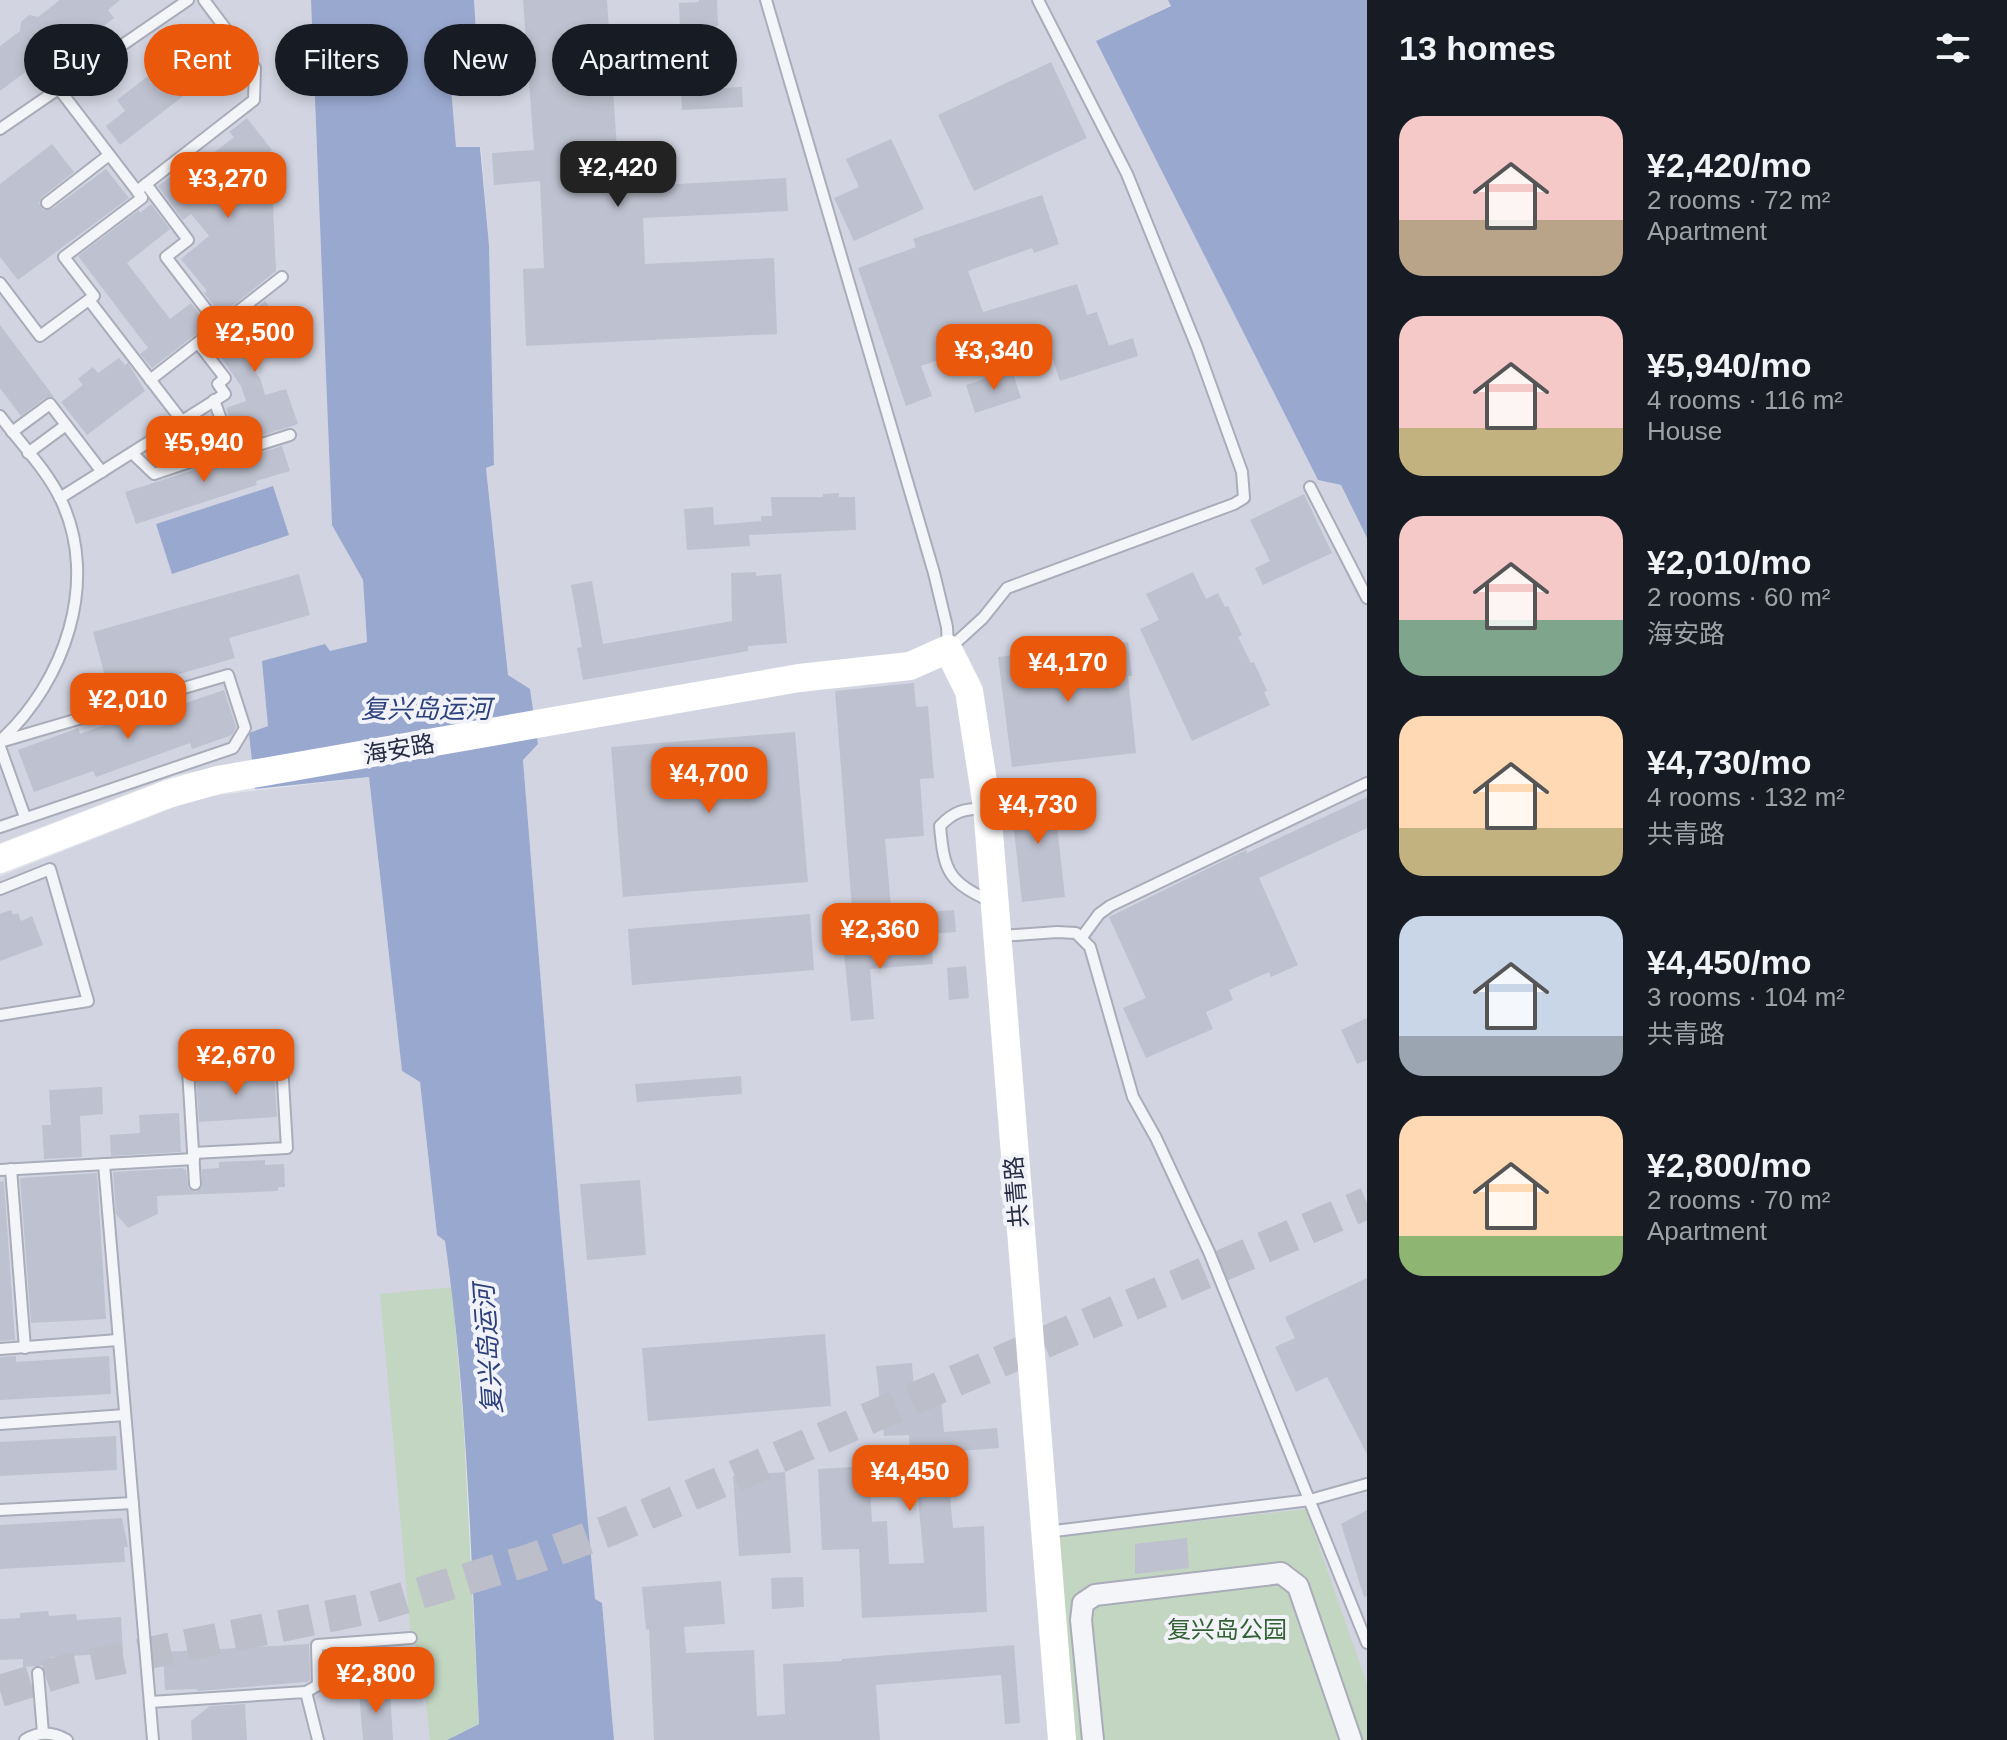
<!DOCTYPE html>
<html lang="en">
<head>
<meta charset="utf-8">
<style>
	:root { --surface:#171b24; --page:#20242c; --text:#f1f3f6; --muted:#9ea1a6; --accent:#ea580c }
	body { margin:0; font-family:Arial,"Noto Sans SC",sans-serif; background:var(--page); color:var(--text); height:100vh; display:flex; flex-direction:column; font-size:30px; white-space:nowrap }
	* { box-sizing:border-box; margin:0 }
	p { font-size:26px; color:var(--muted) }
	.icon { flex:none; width:44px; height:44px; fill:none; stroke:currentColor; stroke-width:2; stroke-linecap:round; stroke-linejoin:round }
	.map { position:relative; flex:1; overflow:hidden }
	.panel { display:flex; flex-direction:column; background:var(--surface); width:640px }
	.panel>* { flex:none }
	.top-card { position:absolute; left:24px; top:24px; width:760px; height:72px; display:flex; gap:16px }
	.price { position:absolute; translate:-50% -68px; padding:0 18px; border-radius:16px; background:var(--accent); color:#fff; font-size:26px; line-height:52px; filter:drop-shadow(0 2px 4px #0008) }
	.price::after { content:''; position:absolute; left:50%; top:48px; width:24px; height:18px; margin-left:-12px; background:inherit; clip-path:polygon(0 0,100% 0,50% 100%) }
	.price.selected { background:#222; color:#fff }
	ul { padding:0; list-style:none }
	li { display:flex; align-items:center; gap:24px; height:200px; padding:0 32px }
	li span { display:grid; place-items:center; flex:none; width:224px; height:160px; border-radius:24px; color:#555 }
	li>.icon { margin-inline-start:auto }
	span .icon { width:96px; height:96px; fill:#fffc; stroke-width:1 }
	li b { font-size:34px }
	h2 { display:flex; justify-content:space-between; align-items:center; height:96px; padding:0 32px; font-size:34px }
	.tag { padding:0 28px; border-radius:36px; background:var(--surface); box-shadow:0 4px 12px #0003; font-size:28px; line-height:72px }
	.tag.selected { background:var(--accent); color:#fff }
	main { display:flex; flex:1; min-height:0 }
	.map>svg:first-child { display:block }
</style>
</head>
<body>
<main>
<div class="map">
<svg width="1367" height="1740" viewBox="0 0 1367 1740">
	<rect width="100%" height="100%" fill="#e1e3eb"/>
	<!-- built -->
	<g fill="#d2d5e1">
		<polygon points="0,0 311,0 332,524 363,580 367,642 330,652 268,726 252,761 176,775 0,843"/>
		<polygon points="474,0 1168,0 1171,5 1097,42 1318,480 1341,485 1367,538 1367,1740 614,1740 602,1603 595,1599 561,1231 523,760 538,743 530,690 508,676 486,468 494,465 489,245 481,148 456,148 448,52 477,48"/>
		<polygon points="369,777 402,1071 420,1082 437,1235 445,1241 452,1287 464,1433 447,1740 0,1740 0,876 180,805 211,796"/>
	</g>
	<!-- green -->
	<g fill="#c3d6c1">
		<polygon points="452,1287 464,1433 479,1724 447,1740 430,1740 421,1655 411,1638 380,1294"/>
		<polygon points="1306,1509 1367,1684 1367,1740 1075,1740 1058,1537"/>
	</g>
	<!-- water -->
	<g fill="#99a8cf">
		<path d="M311 0H474L477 48 448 52 456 147H480L489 245 494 465 486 468 508 675 530 689 538 744 523 760 561 1231 595 1599 602 1603 614 1740H447L479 1724C471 1563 468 1400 445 1241L437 1235 420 1082 402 1071 369 777 255 789 249 733 268 726 262 661 325 644 330 651 367 642 363 580 332 525Z"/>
		<polygon points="1168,0 1367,0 1367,538 1341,485 1318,480 1096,41 1171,6"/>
		<polygon points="273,486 289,535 172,574 156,524"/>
	</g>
	<!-- building -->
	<g fill="#bec1cf">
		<polygon points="60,0 120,0 108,10 114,18 79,45 72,37 0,91 0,46 20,31 21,22 29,15 38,17"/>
		<polygon points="523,0 607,0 617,149 640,148 641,186 786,178 788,211 643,218 645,264 774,258 777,334 526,346 523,269 544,268 540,181 494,185 492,153 534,150"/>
		<polygon points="699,0 717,0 718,26 680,28 679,3 699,2"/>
		<polygon points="208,30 231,59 120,145 106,126 125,111 117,100"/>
		<polygon points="1051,62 1087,138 974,191 938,115"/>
		<polygon points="742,87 743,107 682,110 681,90"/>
		<polygon points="247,118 272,150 210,199 272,184 276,271 221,315 204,293 207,291 181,259 209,236 191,214 183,220 158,186 174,174 179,180 234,137 229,132"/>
		<polygon points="891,139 924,209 854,241 834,198 859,187 846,159"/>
		<polygon points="52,144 74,172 42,197 39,203 43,210 52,209 106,169 129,198 18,280 0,257 0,184"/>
		<polygon points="1042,195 1059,244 1034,253 1032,248 968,271 983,312 1077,284 1087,315 1097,312 1109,346 1133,338 1138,356 1060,381 1052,357 1025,366 1014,334 921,366 932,396 906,406 858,268 916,247 913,239"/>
		<polygon points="151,204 170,229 127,263 170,319 191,303 208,325 152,368 140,354 148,348 78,256 139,210 140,213"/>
		<polygon points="265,301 292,335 251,367 260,378 265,395 286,389 298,424 238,443 226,408 246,401 241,386 211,343"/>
		<polygon points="0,325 54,397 45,398 21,416 0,388"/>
		<polygon points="119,358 125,365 128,363 145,391 87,435 61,402 83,385 78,379 85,373 93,367 98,373"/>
		<polygon points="1012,370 1021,398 975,413 966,385"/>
		<polygon points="282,446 290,471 256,481 257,485 136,524 125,492 228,459 235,461"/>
		<polygon points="839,493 839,497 855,497 856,530 749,535 750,546 687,550 684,509 713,507 714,525 761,521 761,516 772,516 771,497 823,497 823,494"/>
		<polygon points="1304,494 1332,553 1263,585 1255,568 1270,561 1250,520"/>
		<polygon points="756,572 756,576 781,574 787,643 748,646 748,651 583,680 577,648 582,647 571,585 592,581 603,644 732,621 731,573"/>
		<polygon points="1193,572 1206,599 1218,593 1225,607 1228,606 1242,635 1238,637 1251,663 1254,662 1267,691 1264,692 1270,705 1192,741 1140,629 1159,620 1146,594"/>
		<polygon points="299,574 310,615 229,638 235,658 110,694 93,632"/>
		<polygon points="1128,642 1132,676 1128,676 1136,753 1012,767 998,657"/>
		<polygon points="914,683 916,707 928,706 934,778 920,779 924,836 885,839 892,918 853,922 835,691"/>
		<polygon points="224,690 236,727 232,735 192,749 190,743 96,777 93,771 34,792 18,750 78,728 80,734 175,700 177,706"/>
		<polygon points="795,732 808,882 623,897 611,747"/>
		<polygon points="1053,790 1065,897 1022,902 1010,795"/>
		<polygon points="1367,797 1367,828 1259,878 1298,965 1271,977 1269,972 1229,990 1233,1000 1206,1012 1213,1029 1146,1058 1123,1008 1146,998 1109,917 1246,850 1247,853"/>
		<polygon points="11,910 13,915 18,913 21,921 32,916 43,945 0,961 0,914"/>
		<polygon points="954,910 956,932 930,934 928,912"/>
		<polygon points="810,914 814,970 632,985 628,929"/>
		<polygon points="931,938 933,964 870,969 874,1019 851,1021 844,953 890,949 889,941"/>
		<polygon points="966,966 969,998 949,1000 947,968"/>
		<polygon points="1367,1018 1367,1060 1357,1064 1341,1030"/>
		<polygon points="274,1072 277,1117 199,1122 196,1077"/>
		<polygon points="741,1076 742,1094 637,1102 635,1084"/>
		<polygon points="102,1087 103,1114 80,1116 82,1157 44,1159 42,1125 51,1125 49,1090"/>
		<polygon points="179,1113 181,1152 111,1156 110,1135 140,1133 139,1115"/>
		<polygon points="265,1160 265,1165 284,1164 285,1187 278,1187 278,1191 157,1196 158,1214 128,1228 116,1214 113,1172 182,1168 186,1170 188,1188 196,1192 202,1187 202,1169 219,1168 219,1162"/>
		<polygon points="97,1173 106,1319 31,1323 20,1178"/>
		<polygon points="640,1180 646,1255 587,1260 580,1184"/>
		<polygon points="4,1181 15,1340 0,1341 0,1182"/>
		<polygon points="1367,1278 1367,1454 1327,1377 1296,1392 1275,1347 1295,1338 1285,1317"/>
		<polygon points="825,1334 831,1406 648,1421 642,1348"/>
		<polygon points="16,1356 16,1362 109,1356 111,1394 0,1400 0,1357"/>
		<polygon points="912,1363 914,1391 940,1389 944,1432 997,1428 999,1448 946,1452 953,1528 984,1526 987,1612 862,1618 859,1549 822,1550 818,1469 869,1466 872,1522 887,1521 889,1564 924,1563 914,1454 910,1455 909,1435 884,1436 876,1366"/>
		<polygon points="116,1436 117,1470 0,1476 0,1442"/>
		<polygon points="785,1472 791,1553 739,1556 733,1476"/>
		<polygon points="1367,1510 1367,1596 1364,1597 1341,1524"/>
		<polygon points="122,1518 128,1547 124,1547 125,1562 0,1569 0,1525"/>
		<polygon points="1187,1538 1189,1568 1135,1574 1135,1544"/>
		<polygon points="803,1577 804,1607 772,1609 771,1578"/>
		<polygon points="721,1581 725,1624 684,1627 686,1653 754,1650 757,1716 785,1714 783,1664 842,1661 842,1659 1014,1645 1020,1723 1005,1724 1001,1675 876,1685 880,1740 654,1740 649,1629 646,1630 642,1587"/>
		<polygon points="48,1611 49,1616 76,1614 77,1620 121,1617 123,1653 51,1657 51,1665 23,1667 23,1659 0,1660 0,1619 20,1618 20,1613"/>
		<polygon points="309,1644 310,1680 307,1682 197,1691 197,1689 165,1690 163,1652"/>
		<polygon points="390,1690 393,1740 363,1740 359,1692"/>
		<polygon points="245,1704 247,1740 192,1740 191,1721 210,1706"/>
	</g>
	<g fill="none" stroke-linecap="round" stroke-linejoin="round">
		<!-- primary-tunnel -->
		<polyline stroke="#bcbeca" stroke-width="32" stroke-dasharray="32 16" stroke-linecap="butt" points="0,1691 70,1669 374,1607 529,1560 610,1530 1367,1203"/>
		<!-- lane casing -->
		<g stroke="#a9acb9" stroke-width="14">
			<g id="lane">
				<polyline points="766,0 934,573 947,627 948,647"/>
				<polyline points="59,89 137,191 146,184 188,240 166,257 219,326"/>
				<polyline points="0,129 188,0"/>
				<polyline points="146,184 254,100 255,68 204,0"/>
				<polyline points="47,203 109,155"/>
				<polyline points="0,283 40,336 94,296 64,257 142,198 137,191"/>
				<polyline points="89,300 182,421"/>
				<polyline points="150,380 282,277"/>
				<polyline points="214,400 233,453 290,435"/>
				<path d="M0 416C20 443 47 470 61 500 100 582 64 682 1 740"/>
				<polyline points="12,432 50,404 102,472"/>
				<polyline points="28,453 66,425"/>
				<polyline points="132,453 154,474 231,448"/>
				<polyline points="1310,487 1367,598"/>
				<polyline points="60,498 225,394 218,384 225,378 198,343"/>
				<polyline points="950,648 983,618 1007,588 1234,504 1244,498 1242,472 1197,347 1127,174 1038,0"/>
				<polyline points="0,742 228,675 245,728 233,748 0,827"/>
				<polyline points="0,747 25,817"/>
				<path d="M985 808C964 809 954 811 940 826 944 873 949 882 992 902"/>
				<polyline points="0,889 50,869 88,1001 0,1015"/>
				<polyline points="1001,936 1057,932 1076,933 1090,947 1133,1097 1156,1138 1209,1252 1367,1643"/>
				<polyline points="1082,937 1099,914 1110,906 1367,783"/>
				<polyline points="193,1153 287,1148 282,1064 188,1070 195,1184"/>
				<polyline points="104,1164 153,1740"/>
				<polyline points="11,1169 25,1348"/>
				<polyline points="0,1170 194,1159"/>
				<polyline points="0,1349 118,1340"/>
				<polyline points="0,1424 125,1415"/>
				<polyline points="0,1510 133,1503"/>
				<polyline points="1046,1532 1310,1500 1367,1484"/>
				<polyline points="38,1673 43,1733"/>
				<polyline points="306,1692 318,1685 317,1645 411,1638"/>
				<polyline points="150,1702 306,1692 318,1740"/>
				<path d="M25 1740C39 1731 53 1732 67 1740"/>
			</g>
		</g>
		<!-- street casing -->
		<g stroke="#a9acb9" stroke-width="24">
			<polyline id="street" points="1093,1740 1081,1620 1083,1603 1095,1595 1281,1573 1298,1586 1351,1740"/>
		</g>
		<!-- lane -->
		<use href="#lane" stroke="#f4f5f9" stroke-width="10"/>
		<!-- street -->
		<use href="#street" stroke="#f4f5f9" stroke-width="20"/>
		<!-- secondary -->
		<polyline stroke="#fff" stroke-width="28" points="0,859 168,794 218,780 799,678 910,666 948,649 969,691 987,807 1062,1740"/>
	</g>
	<g text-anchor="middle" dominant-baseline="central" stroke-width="8" stroke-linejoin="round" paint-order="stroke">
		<!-- street labels -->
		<g font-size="24" fill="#272c45" stroke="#f1f3f8">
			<text transform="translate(399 749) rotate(-10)">海安路</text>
			<text transform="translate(1016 1192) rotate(-95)">共青路</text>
		</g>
		<!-- park labels -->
		<g font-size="24" fill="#336234" stroke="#f1f3f8">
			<text x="1227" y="1629">复兴岛公园</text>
		</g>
		<!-- water labels -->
		<g font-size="26" font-style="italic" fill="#2d417d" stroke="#f1f3f8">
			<text x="426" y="709">复兴岛运河</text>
			<text transform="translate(488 1349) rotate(-94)">复兴岛运河</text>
		</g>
	</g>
</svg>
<b class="price selected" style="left:618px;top:209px">¥2,420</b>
<b class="price" style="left:228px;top:220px">¥3,270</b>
<b class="price" style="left:255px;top:374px">¥2,500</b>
<b class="price" style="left:994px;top:392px">¥3,340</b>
<b class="price" style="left:204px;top:484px">¥5,940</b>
<b class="price" style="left:1068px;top:704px">¥4,170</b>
<b class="price" style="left:128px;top:741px">¥2,010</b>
<b class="price" style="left:709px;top:815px">¥4,700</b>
<b class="price" style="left:1038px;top:846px">¥4,730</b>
<b class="price" style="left:880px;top:971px">¥2,360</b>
<b class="price" style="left:236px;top:1097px">¥2,670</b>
<b class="price" style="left:910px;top:1513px">¥4,450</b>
<b class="price" style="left:376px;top:1715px">¥2,800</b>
<div class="top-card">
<a class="tag">Buy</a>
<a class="tag selected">Rent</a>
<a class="tag">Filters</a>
<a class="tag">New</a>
<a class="tag">Apartment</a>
</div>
</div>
<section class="panel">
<h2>13 homes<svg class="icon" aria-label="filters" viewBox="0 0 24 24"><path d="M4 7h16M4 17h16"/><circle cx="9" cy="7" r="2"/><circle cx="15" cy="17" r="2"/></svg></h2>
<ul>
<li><span style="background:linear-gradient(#f6c9c9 65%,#b9a48a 0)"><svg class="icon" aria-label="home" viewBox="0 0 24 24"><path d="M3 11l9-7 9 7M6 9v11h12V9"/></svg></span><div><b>¥2,420/mo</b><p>2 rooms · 72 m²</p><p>Apartment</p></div></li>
<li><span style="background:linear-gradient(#f6c9c9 70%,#c2b280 0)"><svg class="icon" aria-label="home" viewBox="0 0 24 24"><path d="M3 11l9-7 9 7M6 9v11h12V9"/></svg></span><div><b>¥5,940/mo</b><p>4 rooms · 116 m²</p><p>House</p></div></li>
<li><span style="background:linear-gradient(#f6c9c9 65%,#7fa58c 0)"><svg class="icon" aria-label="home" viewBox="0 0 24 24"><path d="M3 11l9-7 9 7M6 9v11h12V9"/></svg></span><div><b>¥2,010/mo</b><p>2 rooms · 60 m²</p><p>海安路</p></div></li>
<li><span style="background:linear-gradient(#ffd9b3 70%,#c2b280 0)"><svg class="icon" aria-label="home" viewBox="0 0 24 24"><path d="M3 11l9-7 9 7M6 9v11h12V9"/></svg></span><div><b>¥4,730/mo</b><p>4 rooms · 132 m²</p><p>共青路</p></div></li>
<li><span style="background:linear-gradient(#c9d6e8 75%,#9aa5b1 0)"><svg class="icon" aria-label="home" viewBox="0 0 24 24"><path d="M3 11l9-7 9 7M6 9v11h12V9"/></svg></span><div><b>¥4,450/mo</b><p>3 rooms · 104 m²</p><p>共青路</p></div></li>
<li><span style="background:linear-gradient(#ffd9b3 75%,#8fb573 0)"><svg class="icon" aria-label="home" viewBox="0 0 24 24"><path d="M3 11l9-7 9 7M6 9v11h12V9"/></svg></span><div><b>¥2,800/mo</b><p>2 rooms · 70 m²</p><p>Apartment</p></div></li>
</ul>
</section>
</main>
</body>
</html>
